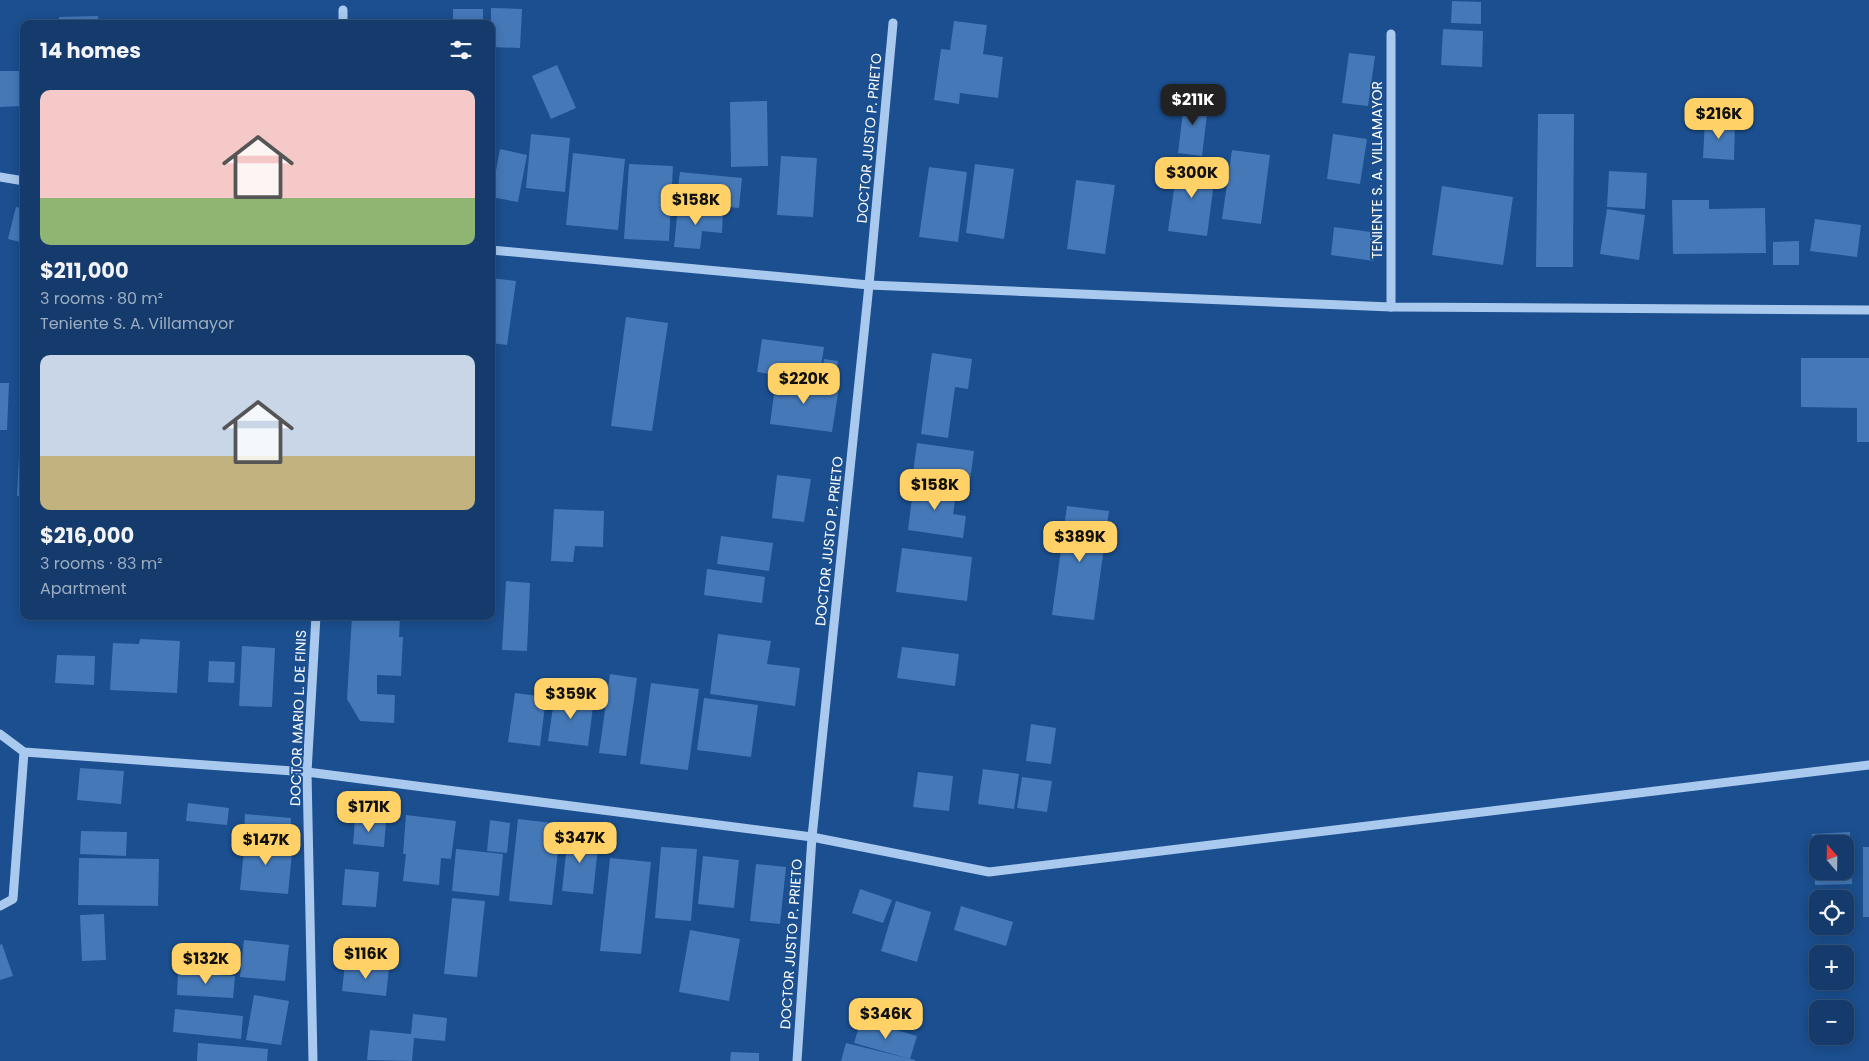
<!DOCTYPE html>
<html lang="en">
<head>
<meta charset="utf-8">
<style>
	:root { --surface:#143b6b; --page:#214673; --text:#f1f3f6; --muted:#9dadc1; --line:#33557e; --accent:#ffd166 }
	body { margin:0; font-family:Poppins,sans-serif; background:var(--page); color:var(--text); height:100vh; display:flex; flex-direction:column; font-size:19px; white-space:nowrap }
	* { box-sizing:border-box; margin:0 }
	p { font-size:16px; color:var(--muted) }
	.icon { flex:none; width:28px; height:28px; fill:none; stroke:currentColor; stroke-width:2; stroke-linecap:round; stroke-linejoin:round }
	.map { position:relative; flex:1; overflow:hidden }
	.details { position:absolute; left:20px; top:20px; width:475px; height:600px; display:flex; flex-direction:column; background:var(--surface); border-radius:10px; box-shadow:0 2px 12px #0003,0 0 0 1px var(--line) }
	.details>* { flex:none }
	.needle { width:32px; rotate:340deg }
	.controls { position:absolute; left:1809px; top:835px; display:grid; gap:10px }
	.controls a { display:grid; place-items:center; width:45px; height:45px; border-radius:10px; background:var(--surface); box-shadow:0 2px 12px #0003,0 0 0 1px var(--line); font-size:25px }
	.price { position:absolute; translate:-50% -42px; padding:0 11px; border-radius:10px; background:var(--accent); color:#111; font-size:16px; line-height:32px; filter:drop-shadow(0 1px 2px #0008) }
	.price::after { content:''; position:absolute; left:50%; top:30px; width:15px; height:11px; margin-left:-8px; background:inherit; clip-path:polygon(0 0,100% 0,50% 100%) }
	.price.active { background:#222; color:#fff }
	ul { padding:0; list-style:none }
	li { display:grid; align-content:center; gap:10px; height:265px; padding:0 20px }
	li span { display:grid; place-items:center; height:155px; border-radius:10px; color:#555 }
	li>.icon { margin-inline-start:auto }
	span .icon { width:90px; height:90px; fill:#fffc; stroke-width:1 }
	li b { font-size:21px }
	h2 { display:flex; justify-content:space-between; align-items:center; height:60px; padding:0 20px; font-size:21px }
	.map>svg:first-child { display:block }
</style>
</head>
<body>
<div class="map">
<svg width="1869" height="1061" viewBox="0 0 1869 1061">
	<rect width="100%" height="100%" fill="#1b4f8f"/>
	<!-- building -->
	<g fill="#4478b7" fill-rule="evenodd">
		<polygon points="1452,1 1481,2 1481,24 1451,23"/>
		<polygon points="491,8 522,9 520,48 491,47"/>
		<rect x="453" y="9" width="30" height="15"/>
		<polygon points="98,16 98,24 59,24 59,17"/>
		<polygon points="954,21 987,25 983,54 1003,57 998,98 960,93 959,104 934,100 941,49 950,50"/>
		<polygon points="1443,29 1483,31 1482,67 1441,65"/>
		<polygon points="1349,53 1375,56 1368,106 1342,103"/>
		<polygon points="557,65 576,108 551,119 532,76"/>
		<polygon points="0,71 21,71 22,106 0,107"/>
		<polygon points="1185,95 1209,98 1202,156 1178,153"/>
		<polygon points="767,101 768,166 731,167 730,102"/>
		<polygon points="1538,114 1574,114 1573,267 1536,267"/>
		<polygon points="1705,120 1735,122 1734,160 1703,158"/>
		<polygon points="531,134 570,138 565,192 526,188"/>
		<polygon points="1333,134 1367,139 1360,184 1327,179"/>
		<polygon points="500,149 527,155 518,202 491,197"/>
		<polygon points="1232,150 1270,155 1261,224 1222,219"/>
		<polygon points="573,153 625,159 618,230 566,225"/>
		<polygon points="781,156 817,158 813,217 777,215"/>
		<polygon points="1178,162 1216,167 1207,236 1168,231"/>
		<polygon points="629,164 673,166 669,241 624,239"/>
		<polygon points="975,164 1014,169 1004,239 966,233"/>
		<polygon points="929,167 967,172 958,242 919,237"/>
		<polygon points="1609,171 1647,173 1645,209 1607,207"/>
		<polygon points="680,172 742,178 739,208 676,201"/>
		<polygon points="1076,180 1115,185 1105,254 1067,249"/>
		<polygon points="1442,186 1513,197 1503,265 1432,255"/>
		<polygon points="1672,200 1709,200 1709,209 1765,208 1766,253 1673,254"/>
		<polygon points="678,206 723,210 722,233 702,231 700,249 674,247"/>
		<polygon points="16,207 24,209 24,243 8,239"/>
		<polygon points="1607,209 1645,215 1639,260 1600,254"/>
		<polygon points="1815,219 1861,225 1857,257 1810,251"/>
		<polygon points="1334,227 1378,233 1374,261 1331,255"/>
		<polygon points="1799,241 1799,265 1773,265 1773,242"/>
		<polygon points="491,278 516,281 507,345 491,343"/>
		<polygon points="626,317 668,323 652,431 611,426"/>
		<polygon points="762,339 824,347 819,380 757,372"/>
		<polygon points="932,353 972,359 968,389 955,387 948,438 921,434"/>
		<polygon points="1801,358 1869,358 1869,442 1857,442 1857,408 1801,407"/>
		<polygon points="824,359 838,361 835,381 821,379"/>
		<polygon points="776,379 839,387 832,432 770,424"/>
		<polygon points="0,383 9,383 7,430 0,430"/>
		<polygon points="917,443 974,451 970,480 913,473"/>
		<polygon points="19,457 24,457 24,496 17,496"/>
		<polygon points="777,475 811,479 804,522 772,518"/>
		<polygon points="914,482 957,488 953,514 966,516 963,538 908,530"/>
		<polygon points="1067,506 1109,511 1094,620 1052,615"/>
		<polygon points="554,509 604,511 603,547 575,546 573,562 551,561"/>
		<polygon points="721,536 773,543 769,571 717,564"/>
		<polygon points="902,548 972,557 967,601 896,592"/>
		<polygon points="707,569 765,577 762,603 704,595"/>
		<polygon points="506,581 530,583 527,651 502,650"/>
		<polygon points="352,616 400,616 399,637 403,637 401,676 377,675 377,694 395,695 394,723 360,721 347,699"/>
		<polygon points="718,634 771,641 767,664 800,668 795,706 710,694"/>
		<polygon points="140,639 180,641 177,693 110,690 113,643 139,644"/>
		<polygon points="242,646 275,648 272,707 239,706"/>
		<polygon points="902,647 959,654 955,686 897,678"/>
		<polygon points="57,655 95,656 94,685 55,683"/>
		<polygon points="209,661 235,662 234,683 208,682"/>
		<polygon points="610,674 637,678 626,756 599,753"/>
		<polygon points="651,683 699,689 688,770 640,764"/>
		<polygon points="515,693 546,697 540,746 508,742"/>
		<polygon points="555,694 594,699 588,746 548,741"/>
		<polygon points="704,698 758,705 751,757 697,750"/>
		<polygon points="1031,724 1056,728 1051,764 1026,761"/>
		<polygon points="80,768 124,771 121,804 77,800"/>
		<polygon points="983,769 1019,774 1014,809 978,804"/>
		<polygon points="918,772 953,776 949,811 913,807"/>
		<polygon points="1022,777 1052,781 1047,812 1017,808"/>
		<polygon points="188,803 229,808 227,825 186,821"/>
		<polygon points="245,814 291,818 290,837 244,834"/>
		<polygon points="406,815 456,821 451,859 441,858 439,885 403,881 406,854 403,854"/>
		<polygon points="355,819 386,822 384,847 353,844"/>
		<polygon points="518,819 561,824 552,905 509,901"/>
		<polygon points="490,820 510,823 507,853 487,851"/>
		<polygon points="81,831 127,832 126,856 80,854"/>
		<path d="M1850 832 1852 884 1815 885 1812 834ZM1818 844H1845V871H1818Z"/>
		<polygon points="568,834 599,837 593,894 562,891"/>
		<polygon points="245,839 293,843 288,894 240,890"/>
		<polygon points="661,847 697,849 691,921 655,918"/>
		<rect x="1863" y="847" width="6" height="70"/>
		<polygon points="456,849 503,854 499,896 452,891"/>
		<polygon points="703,856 739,860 734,908 698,904"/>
		<polygon points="79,858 159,859 158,906 78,905"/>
		<polygon points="610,858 651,862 641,954 600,951"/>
		<polygon points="756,864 786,867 780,924 750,921"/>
		<polygon points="345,869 379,872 376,907 342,905"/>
		<polygon points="860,889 892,900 883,923 852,913"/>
		<polygon points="452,898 485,901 477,977 444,974"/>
		<polygon points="896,901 931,912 917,962 881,951"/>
		<polygon points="961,906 1013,922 1006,946 954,930"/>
		<polygon points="104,914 106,960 82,961 80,915"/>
		<polygon points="690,930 740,939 729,1001 679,992"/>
		<polygon points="244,940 289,945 285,981 240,977"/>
		<polygon points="2,944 13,976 0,980 0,945"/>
		<polygon points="345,963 389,968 386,996 342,991"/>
		<polygon points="178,973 235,976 233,998 177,995"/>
		<polygon points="254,995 289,1001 281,1045 246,1040"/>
		<polygon points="175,1009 243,1016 241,1039 173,1032"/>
		<polygon points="413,1014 447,1018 445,1041 414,1038 412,1061 367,1060 370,1030 411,1034"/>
		<polygon points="861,1020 917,1036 910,1059 854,1043"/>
		<polygon points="198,1043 268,1049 267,1061 197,1061"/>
		<polygon points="846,1043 915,1060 915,1061 841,1061"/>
		<polygon points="731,1052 759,1053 759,1061 730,1061"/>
	</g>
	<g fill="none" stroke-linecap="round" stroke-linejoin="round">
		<!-- minor -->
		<g stroke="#a9c9ee" stroke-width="9">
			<polyline points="343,24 343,10"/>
			<polyline points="0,177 24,181"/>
			<polyline points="491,250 869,285 1391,307 1869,310"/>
			<polyline points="1391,307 1391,34"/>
			<polyline points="0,734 24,752 307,772 812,837 989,872 1869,765"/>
			<polyline points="0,906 13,899 24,752"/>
			<polyline points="313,1061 307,772 316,616"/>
			<polyline points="797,1061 812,837 869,285 893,23"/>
		</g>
	</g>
	<g text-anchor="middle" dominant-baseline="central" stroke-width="4" stroke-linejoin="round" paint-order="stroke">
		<!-- street labels -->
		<g font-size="14" fill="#fff" stroke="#1b4f8f">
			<text transform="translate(869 138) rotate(-85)">DOCTOR JUSTO P. PRIETO</text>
			<text transform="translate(1377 170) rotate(-90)">TENIENTE S. A. VILLAMAYOR</text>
			<text transform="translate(829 541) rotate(-84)">DOCTOR JUSTO P. PRIETO</text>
			<text transform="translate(298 718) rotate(-88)">DOCTOR MARIO L. DE FINIS</text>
			<text transform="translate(791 944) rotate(-86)">DOCTOR JUSTO P. PRIETO</text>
		</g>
	</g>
</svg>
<div class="controls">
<a><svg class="needle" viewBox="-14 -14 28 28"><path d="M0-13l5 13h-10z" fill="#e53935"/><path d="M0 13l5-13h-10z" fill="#9dadc1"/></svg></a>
<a><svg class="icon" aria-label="locate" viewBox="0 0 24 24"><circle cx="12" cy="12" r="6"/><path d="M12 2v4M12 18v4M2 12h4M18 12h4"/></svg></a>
<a>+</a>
<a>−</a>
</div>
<b class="price active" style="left:1193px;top:126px">$211K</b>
<b class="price" style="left:1719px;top:140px">$216K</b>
<b class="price" style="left:1192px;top:199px">$300K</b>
<b class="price" style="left:696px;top:226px">$158K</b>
<b class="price" style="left:804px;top:405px">$220K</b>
<b class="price" style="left:935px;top:511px">$158K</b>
<b class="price" style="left:1080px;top:563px">$389K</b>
<b class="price" style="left:571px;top:720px">$359K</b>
<b class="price" style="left:369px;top:833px">$171K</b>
<b class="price" style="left:580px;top:864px">$347K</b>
<b class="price" style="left:266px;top:866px">$147K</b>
<b class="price" style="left:366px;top:980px">$116K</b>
<b class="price" style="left:206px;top:985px">$132K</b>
<b class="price" style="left:886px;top:1040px">$346K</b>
<section class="details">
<h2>14 homes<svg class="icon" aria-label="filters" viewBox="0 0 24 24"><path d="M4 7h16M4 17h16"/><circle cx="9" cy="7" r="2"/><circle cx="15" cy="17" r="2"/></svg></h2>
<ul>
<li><span style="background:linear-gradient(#f6c9c9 70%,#8fb573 0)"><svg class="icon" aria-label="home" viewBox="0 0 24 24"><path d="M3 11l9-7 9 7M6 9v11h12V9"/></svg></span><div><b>$211,000</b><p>3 rooms · 80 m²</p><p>Teniente S. A. Villamayor</p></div></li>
<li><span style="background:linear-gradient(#c9d6e8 65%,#c2b280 0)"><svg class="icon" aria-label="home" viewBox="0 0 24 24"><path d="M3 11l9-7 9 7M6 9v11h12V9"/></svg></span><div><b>$216,000</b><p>3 rooms · 83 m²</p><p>Apartment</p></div></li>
</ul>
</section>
</div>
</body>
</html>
